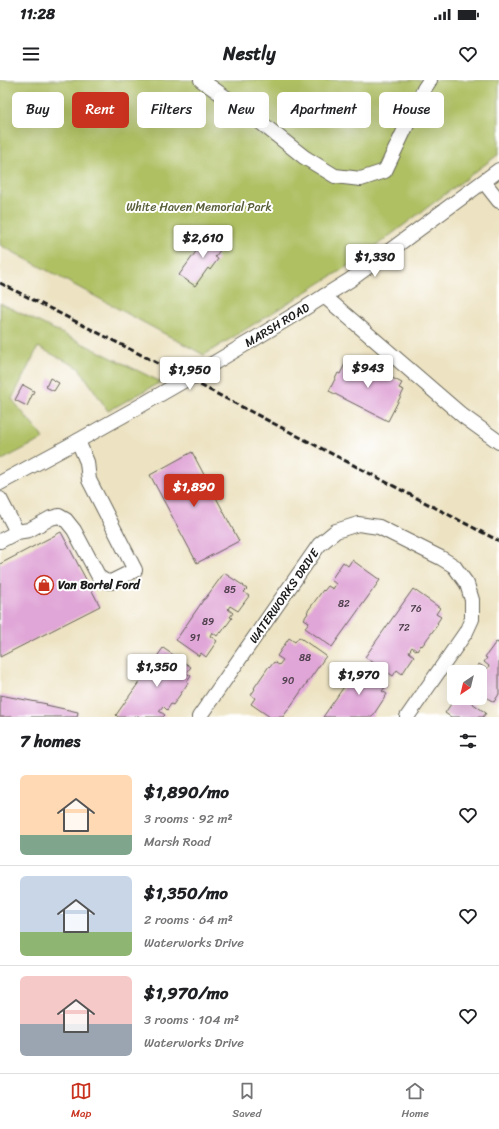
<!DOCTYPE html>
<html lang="en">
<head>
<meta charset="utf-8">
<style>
	:root { --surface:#fff; --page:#f6f6f6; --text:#202124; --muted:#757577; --line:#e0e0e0; --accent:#c8321e }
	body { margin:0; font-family:Sriracha,sans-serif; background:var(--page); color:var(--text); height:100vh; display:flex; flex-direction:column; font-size:15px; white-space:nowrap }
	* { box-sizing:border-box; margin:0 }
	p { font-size:13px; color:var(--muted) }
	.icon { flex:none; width:22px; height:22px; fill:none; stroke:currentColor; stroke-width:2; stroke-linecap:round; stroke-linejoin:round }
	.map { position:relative; height:637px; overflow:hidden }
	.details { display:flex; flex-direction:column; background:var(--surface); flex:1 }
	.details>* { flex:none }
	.guide { position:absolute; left:12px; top:12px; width:475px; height:36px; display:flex; gap:8px }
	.needle { width:26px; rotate:215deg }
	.fabs { position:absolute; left:447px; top:585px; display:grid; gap:8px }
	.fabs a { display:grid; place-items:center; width:40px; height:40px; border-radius:6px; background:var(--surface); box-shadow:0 4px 16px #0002; font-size:20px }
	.price { position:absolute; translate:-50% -34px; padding:0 9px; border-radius:4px; background:#fff; color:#222; font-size:13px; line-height:26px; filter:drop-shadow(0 1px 2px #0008) }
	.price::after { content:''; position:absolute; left:50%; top:24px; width:12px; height:9px; margin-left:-6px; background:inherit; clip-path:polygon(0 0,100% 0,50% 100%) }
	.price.selected { background:var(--accent); color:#fff }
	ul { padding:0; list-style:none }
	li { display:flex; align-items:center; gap:12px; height:100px; padding:0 20px }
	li+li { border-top:1px solid var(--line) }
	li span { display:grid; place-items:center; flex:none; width:112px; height:80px; border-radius:6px; color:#555 }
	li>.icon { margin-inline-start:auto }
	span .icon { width:48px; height:48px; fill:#fffc; stroke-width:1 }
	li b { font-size:17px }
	h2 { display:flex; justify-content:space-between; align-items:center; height:48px; padding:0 20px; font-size:17px }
	.tag { padding:0 14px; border-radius:6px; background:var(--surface); box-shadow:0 4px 16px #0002; font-size:14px; line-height:36px }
	.tag.selected { background:var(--accent); color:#fff }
	.status { display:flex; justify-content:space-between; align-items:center; height:28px; padding:0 20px; background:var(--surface); direction:ltr }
	.status svg { height:11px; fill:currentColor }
	header { display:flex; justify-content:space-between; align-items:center; height:52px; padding:0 20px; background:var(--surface); font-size:18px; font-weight:700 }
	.tabs { display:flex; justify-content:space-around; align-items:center; height:56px; border-top:1px solid var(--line); background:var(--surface); font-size:11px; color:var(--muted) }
	.tabs a { display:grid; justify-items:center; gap:2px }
	.tabs .selected { color:var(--accent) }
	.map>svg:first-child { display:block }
</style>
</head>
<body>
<div class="status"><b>11:28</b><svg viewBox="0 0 49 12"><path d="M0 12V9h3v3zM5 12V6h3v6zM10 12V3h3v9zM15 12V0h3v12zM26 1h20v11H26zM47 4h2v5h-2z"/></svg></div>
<header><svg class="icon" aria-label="menu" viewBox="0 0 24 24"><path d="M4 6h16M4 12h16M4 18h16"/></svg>Nestly<svg class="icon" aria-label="heart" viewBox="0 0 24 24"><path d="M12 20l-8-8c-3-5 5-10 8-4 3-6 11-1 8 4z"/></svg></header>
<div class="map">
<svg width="499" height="637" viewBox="0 0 499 637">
	<rect width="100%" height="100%" fill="#fff"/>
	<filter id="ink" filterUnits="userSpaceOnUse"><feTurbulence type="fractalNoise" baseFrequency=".025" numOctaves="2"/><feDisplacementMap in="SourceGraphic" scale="8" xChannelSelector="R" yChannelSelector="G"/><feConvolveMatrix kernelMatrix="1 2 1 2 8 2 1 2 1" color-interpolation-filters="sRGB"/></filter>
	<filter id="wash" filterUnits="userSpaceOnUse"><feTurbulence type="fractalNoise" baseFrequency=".012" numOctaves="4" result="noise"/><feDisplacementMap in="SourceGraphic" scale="16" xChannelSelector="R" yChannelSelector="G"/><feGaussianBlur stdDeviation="0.9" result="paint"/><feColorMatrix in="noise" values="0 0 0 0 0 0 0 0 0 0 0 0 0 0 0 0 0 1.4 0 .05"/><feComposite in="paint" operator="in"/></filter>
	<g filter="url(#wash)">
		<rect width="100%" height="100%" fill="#ede3c3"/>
		<!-- green -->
		<g fill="#afc063" stroke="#666e40">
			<polygon points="0,0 499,0 499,74 353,183 204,275 0,165"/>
			<polygon points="0,223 161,302 108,331 79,288 38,267 12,319 44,359 29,366 0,381"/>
		</g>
		<g id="blocks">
			<!-- building -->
			<g fill="#e0a6d7">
				<polygon points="211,151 226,162 215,177 218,179 210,190 208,188 195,206 179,195"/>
				<polygon points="355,279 402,303 399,308 404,310 388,341 329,311 338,293 340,294 347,280 352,283"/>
				<polygon points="50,298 59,303 54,311 46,307"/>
				<polygon points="23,305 34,311 27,326 15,320"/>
				<polygon points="192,372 239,461 197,483 150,395"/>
				<polygon points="61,452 100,526 0,577 0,484"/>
				<polygon points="352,480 380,500 332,567 305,548 309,542 304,539 308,533 307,532 323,510 324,511 328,506 333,509 336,504 331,500 343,482 348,486"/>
				<polygon points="224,493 244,506 243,506 247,509 244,512 249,516 238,531 230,526 228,529 233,533 230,537 232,538 221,553 220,552 217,556 212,552 210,556 217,561 206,577 201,573 199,576 176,560 204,519 205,519"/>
				<polygon points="413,509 440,528 436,534 441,537 437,543 438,544 422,566 421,565 417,571 412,567 409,572 414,576 402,594 397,590 393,596 365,577"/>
				<polygon points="299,557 326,576 283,637 270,637 251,624 255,618 251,615 255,609 254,608 269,586 270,587 274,582 279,585 283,580 277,576 289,558 295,562"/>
				<polygon points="499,561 499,614 494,622 480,614 480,592 473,592 479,584 487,589 489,586 484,582 487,578 485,577 496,562 498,563"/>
				<polygon points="163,568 191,587 186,593 191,596 187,602 188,603 173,625 171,624 167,630 163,626 159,631 165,635 163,637 118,637 116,635"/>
				<polygon points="359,585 387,605 382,611 387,614 372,637 323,637"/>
				<polygon points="0,615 47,624 46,625 78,632 77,637 0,637"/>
				<polygon points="455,618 457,618 461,620 462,618 465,618 486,633 483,637 451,637 445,633"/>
			</g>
		</g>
	</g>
	<g filter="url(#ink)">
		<use href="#blocks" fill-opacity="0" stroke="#656256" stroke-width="1"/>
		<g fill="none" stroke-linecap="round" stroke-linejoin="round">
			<!-- minor casing -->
			<g stroke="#656256" stroke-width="16">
				<g id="minor">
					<polyline points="201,0 255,38 304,77 335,96 361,99 385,91 424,9 430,0"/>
					<polyline points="484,102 499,121"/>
					<polyline points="324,216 463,336 499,362"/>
					<path d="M0 403C119 340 236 272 350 200L499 90"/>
					<polyline points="0,419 17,452"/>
					<polyline points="0,461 17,452 29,450 51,438 59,436 66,440 74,450 99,497 105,501 111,502 135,490 89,400 87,382 78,361"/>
					<polyline points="199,637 319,465 336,451 358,444 379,447 441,478 454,486 467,504 472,520 472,539 466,552 407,637"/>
				</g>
			</g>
			<!-- minor -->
			<use href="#minor" stroke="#fff" stroke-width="14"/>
			<!-- rail -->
			<polyline stroke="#1c1c1c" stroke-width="3" stroke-dasharray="6 3" stroke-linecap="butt" points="0,203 175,292 499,461"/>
		</g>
	</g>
	<!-- icons -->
	<defs>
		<g id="shop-ring" transform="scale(1)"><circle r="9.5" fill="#fff" stroke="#c8321e" stroke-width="1.5"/><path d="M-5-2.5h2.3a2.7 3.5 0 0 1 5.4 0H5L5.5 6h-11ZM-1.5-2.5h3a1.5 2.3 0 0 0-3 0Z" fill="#c8321e"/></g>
	</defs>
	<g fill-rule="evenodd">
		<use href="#shop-ring" x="44" y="505"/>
	</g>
	<g text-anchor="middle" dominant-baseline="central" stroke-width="4" stroke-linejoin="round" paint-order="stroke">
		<!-- number labels -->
		<g font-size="10" fill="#4d3e4b">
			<text x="230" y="510">85</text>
			<text x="344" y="524">82</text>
			<text x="416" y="529">76</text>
			<text x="208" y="542">89</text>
			<text x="404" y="548">72</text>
			<text x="195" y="558">91</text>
			<text x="305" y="578">88</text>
			<text x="288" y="601">90</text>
		</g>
		<!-- park labels -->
		<g font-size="12" fill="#575e38" stroke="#fff">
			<text x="199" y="127">White Haven Memorial Park</text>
		</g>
		<!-- street labels -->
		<g font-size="12" fill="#1c1c1c" stroke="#fff">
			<text transform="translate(277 245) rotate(-31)">MARSH ROAD</text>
			<text transform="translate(284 516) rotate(-55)">WATERWORKS DRIVE</text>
		</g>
		<!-- poi labels -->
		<g font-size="12" font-weight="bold" fill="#1c1c1c" stroke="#fff" text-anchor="start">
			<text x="58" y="505">Van Bortel Ford</text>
		</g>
	</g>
</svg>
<div class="fabs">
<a><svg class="needle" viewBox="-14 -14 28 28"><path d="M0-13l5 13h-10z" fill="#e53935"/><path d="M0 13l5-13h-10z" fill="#757577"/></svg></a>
</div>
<b class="price" style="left:203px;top:179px">$2,610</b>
<b class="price" style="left:375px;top:198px">$1,330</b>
<b class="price" style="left:368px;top:309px">$943</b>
<b class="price" style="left:190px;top:311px">$1,950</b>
<b class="price selected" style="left:194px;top:428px">$1,890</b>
<b class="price" style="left:157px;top:608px">$1,350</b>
<b class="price" style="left:359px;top:616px">$1,970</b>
<div class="guide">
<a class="tag">Buy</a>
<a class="tag selected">Rent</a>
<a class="tag">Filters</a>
<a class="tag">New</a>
<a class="tag">Apartment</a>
<a class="tag">House</a>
</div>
</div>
<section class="details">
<h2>7 homes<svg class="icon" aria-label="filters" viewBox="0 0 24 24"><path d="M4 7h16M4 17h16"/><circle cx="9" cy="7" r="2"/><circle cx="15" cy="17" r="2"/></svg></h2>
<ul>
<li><span style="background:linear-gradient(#ffd9b3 75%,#7fa58c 0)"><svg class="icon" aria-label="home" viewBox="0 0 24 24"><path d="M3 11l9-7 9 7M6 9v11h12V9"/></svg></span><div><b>$1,890/mo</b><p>3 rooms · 92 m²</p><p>Marsh Road</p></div><svg class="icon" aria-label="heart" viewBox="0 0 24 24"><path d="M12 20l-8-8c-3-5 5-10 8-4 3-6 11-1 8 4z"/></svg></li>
<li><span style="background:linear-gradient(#c9d6e8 70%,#8fb573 0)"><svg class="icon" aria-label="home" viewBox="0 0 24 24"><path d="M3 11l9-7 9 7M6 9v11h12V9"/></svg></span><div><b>$1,350/mo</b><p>2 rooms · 64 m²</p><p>Waterworks Drive</p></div><svg class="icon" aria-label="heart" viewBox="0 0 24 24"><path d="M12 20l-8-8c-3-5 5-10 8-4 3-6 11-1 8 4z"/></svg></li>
<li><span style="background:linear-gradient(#f6c9c9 60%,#9aa5b1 0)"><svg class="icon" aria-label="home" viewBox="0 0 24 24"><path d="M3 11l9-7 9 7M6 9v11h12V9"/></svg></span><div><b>$1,970/mo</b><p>3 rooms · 104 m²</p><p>Waterworks Drive</p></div><svg class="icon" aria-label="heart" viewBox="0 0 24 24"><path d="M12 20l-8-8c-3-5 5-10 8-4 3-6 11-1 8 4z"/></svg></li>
</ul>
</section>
<nav class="tabs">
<a class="selected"><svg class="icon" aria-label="map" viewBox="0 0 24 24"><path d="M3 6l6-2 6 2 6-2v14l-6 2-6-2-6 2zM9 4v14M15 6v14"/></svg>Map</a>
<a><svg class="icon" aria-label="saved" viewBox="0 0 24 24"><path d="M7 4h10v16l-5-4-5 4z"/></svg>Saved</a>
<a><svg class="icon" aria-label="home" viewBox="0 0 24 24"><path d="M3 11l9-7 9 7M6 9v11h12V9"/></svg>Home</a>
</nav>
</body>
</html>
